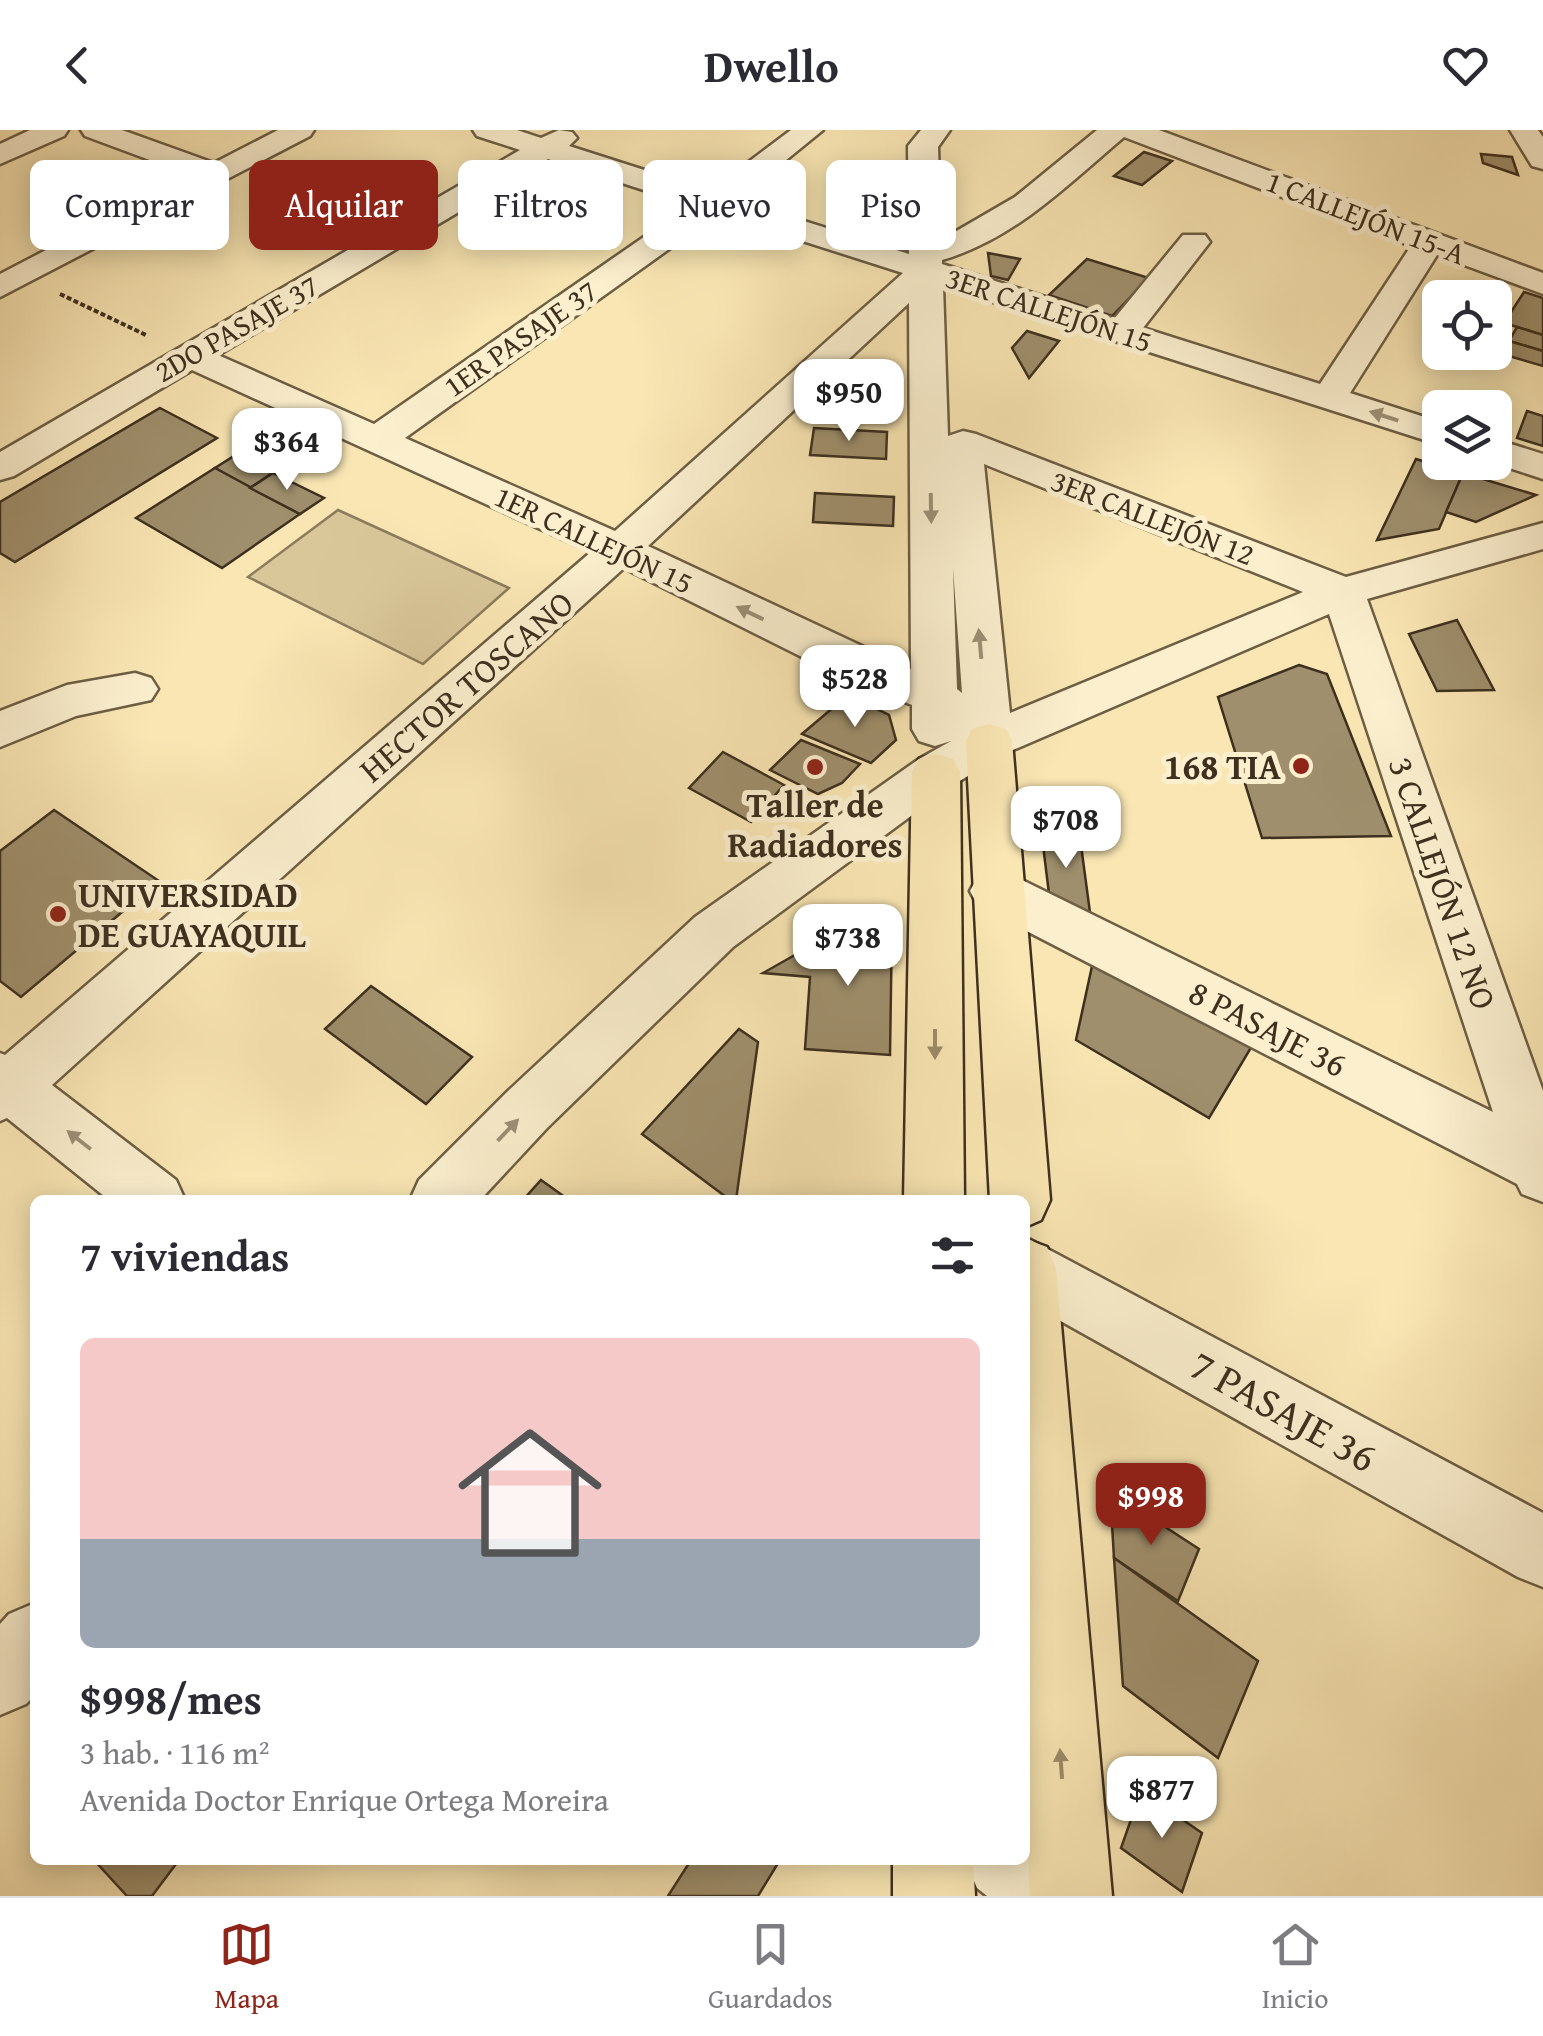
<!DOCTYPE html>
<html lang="es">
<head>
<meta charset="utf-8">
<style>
	:root { --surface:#fff; --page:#f2f2f3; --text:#2b2b33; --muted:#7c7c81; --line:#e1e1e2; --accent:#8f2418 }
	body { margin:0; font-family:"Gentium Book Plus",serif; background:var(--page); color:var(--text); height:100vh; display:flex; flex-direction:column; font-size:38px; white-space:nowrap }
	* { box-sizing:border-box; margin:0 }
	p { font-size:32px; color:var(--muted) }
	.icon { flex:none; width:55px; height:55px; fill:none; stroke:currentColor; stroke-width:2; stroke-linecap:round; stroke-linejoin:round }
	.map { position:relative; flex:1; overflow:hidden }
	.sheet { position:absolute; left:30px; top:1065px; width:1000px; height:670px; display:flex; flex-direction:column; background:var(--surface); border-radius:15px; box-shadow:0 5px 25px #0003 }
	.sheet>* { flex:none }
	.hud { position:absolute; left:30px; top:30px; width:1000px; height:90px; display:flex; gap:20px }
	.buttons { position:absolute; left:1422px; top:150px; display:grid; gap:20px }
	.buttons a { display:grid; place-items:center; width:90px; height:90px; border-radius:15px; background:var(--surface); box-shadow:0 5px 25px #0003; font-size:50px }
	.price { position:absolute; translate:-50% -85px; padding:0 22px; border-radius:20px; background:#fff; color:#222; font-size:32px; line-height:65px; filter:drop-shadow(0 2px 5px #0008) }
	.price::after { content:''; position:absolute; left:50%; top:60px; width:30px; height:22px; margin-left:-15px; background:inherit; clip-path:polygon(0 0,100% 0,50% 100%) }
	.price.on { background:var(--accent); color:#fff }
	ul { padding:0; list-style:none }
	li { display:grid; align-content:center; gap:20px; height:530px; padding:0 50px }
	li+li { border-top:2px solid var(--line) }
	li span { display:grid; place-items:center; height:310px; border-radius:15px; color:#555 }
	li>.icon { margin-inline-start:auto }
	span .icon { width:180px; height:180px; fill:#fffc; stroke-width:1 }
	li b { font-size:42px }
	h2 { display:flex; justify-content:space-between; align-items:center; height:120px; padding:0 50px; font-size:42px }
	.tag { padding:0 35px; border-radius:15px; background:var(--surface); box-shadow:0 5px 25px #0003; font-size:35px; line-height:90px }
	.tag.on { background:var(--accent); color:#fff }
	header { display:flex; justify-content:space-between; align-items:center; height:130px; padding:0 50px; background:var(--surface); font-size:45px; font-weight:800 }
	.menu { display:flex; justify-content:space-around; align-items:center; height:140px; border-top:2px solid var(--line); background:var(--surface); font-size:28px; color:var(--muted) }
	.menu a { display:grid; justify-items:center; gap:5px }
	.menu .on { color:var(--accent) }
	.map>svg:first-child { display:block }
</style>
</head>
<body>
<header><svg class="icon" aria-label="back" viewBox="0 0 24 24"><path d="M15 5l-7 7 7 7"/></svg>Dwello<svg class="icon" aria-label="heart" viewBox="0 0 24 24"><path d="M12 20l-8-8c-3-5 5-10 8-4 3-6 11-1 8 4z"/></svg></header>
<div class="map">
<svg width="1543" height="1766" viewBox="0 0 1543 1766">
	<rect width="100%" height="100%" fill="#f9e6b3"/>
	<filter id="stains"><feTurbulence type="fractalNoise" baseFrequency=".002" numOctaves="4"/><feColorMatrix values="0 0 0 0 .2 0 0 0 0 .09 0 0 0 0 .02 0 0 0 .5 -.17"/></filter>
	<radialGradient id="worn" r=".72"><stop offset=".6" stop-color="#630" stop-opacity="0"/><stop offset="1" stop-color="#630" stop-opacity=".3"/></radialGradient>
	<!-- green -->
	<polygon fill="#d9c79a" stroke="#8c7c5c" stroke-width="2.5" points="338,380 509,458 423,534 248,447"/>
	<!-- building -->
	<g fill="#9f8f6c" stroke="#3e301f" stroke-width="2.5">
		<polygon points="1144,22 1172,31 1142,55 1114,46"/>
		<polygon points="1481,24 1512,27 1518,45 1483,33"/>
		<polygon points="988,123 1020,129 1008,150 991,146"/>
		<polygon points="1087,129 1149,148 1112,186 1049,165"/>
		<polygon points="1524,162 1543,168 1543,205 1504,193"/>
		<polygon points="1517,197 1543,205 1543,221 1509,211"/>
		<polygon points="1027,201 1059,211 1029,248 1012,218"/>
		<polygon points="1509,211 1543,221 1543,236 1502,224"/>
		<polygon points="160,278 217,308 15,432 0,423 0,372"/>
		<polygon points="1527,281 1543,286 1543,316 1517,308"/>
		<polygon points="814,298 887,302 886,329 810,325"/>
		<polygon points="253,314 289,332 250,358 215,338"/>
		<polygon points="1416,329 1463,343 1439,399 1377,410"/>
		<polygon points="215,338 300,384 222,438 136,388"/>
		<polygon points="273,343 324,368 300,384 250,358"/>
		<polygon points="1463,343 1536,365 1476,392 1446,382"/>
		<polygon points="815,363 894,367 893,396 813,392"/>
		<polygon points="1457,490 1494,560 1437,561 1409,504"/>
		<polygon points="1299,535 1327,544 1391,706 1262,708 1218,567"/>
		<polygon points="848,565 889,585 896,610 871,633 802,604"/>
		<polygon points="801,610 860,634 842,653 818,664 770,640"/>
		<polygon points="723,622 784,655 751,692 689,658"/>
		<polygon points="54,680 159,751 21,867 0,851 0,721"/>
		<polygon points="1041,699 1079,700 1091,790 1050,772"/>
		<polygon points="855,791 892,792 890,925 805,919 810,847 763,843"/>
		<polygon points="1094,827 1252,916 1209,988 1076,910"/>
		<polygon points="371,856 472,927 426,974 325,899"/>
		<polygon points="739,899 758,912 736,1070 730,1070 642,1004"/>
		<polygon points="541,1050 569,1070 523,1070"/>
		<polygon points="1110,1361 1199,1419 1178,1471 1114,1428"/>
		<polygon points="1114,1428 1258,1531 1218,1628 1123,1556"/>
		<polygon points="1141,1661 1202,1703 1182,1762 1121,1718"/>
		<polygon points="94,1730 179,1730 152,1766 127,1766"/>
		<polygon points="691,1730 780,1730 758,1766 668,1766"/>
	</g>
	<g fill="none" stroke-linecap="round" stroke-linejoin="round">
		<!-- minor casing -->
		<g stroke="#6d5e44" stroke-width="5">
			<g id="minor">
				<polygon points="30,0 68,0 64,6 0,34 0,14"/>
				<polygon points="81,0 122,0 214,33 278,0 314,0 310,6 0,167 0,144 190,45 85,6"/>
				<path d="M473 0H517L541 8 559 0 572 2 577 8 569 16 710 61 791 0H823L737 70 909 124 908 16 921 0H950L938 17 941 110 1015 67 1097 0H1159L1543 143V164L1437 125 1350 263 1440 292V315L943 156 948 306 963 301 976 304 1346 447 1543 393V419L1367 469 1543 961V1072L1522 1064 1517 1054 978 776 970 761 978 746 996 740 1014 746 1493 982 1329 484 1006 623 953 655 733 817 547 998 480 1070H410L419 1050 507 962 695 787 919 629 951 611 935 616 919 611 912 599V575L844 548 624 438 52 955 176 1050 185 1070H109L7 988 0 991V923L5 925 591 422 192 240 14 346 0 350V322L520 20 477 6ZM1124 7 1411 116 1320 254 1143 198 1210 112 1205 105H1183L1114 189 942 134V130C1015 109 1067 55 1124 7ZM548 29 690 75 374 294 218 225ZM718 84 903 143 615 401 405 308ZM909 173 911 539 648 416ZM984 334 1303 462 1010 583ZM953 438 962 563 957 559Z"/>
				<polygon points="1510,0 1538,0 1543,7 1543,39 1532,36"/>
				<polygon points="1495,309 1543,324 1543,349 1491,332 1495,332"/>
				<polygon points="135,543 151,548 158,559 151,570 76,586 0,617 0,581 67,555"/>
				<polygon points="1025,1107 1543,1383 1543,1457 1518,1447 1025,1171"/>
				<polygon points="35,1473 35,1565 26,1574 0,1585 0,1494 9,1484"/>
				<polygon points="1025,1698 1081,1737 1093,1766 987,1766 977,1758 965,1730 1025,1730"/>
			</g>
		</g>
		<!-- major casing -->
		<g stroke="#3e301f" stroke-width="5">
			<g id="major">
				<polygon points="989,594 1006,599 1012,611 1050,1070 1041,1090 1025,1097 1025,1070 990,1070 966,611 972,599"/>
				<polygon points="936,624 953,629 960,642 964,1070 904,1070 912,642 919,629"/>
				<polygon points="1025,1109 1047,1117 1056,1139 1112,1766 1030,1766 1025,1673"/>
				<polygon points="893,1730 973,1730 975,1766 893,1766"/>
			</g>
		</g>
		<!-- path -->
		<polyline stroke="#3e301f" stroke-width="4" stroke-dasharray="5 2.5" stroke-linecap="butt" points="60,164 148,206"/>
		<!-- minor -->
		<use href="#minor" fill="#fbefce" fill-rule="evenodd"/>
		<!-- major -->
		<use href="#major" fill="#f9e6b3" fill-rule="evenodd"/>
	</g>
	<!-- one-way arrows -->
	<defs><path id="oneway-solid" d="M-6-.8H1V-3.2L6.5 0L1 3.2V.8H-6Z" transform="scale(2.5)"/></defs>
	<g fill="#9c9076">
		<use href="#oneway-solid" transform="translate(1384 286) rotate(-162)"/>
		<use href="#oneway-solid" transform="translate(931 378) rotate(89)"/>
		<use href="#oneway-solid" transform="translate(750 483) rotate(-154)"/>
		<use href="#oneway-solid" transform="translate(980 514) rotate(-95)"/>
		<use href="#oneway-solid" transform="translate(508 1000) rotate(-46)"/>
		<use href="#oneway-solid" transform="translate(79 1010) rotate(-142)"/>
	</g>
	<g fill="#9c8b69">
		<use href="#oneway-solid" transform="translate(935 914) rotate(90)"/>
		<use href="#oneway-solid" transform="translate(1061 1634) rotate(-94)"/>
	</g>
	<!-- markers -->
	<g fill="#8f2418" stroke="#fbefce" stroke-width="4">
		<circle cx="1301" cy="636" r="10"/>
		<circle cx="815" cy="637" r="10"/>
		<circle cx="58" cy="784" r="10"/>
	</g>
	<g text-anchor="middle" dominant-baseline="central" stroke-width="10" stroke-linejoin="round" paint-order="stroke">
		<!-- far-street labels -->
		<g font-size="30" fill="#3e301f" stroke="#fbefce">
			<text transform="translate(1366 87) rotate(21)">1 CALLEJÓN 15-A</text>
			<text transform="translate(1049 179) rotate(18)">3ER CALLEJÓN 15</text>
			<text transform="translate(236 198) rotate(-30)">2DO PASAJE 37</text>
			<text transform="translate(520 208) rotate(-35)">1ER PASAJE 37</text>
			<text transform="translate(1153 387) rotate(21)">3ER CALLEJÓN 12</text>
			<text transform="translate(594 409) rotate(25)">1ER CALLEJÓN 15</text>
		</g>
		<!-- street labels -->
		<g font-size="35" fill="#3e301f" stroke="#fbefce">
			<text transform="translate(466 556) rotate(-41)">HECTOR TOSCANO</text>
			<text transform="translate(1443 753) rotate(71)">3 CALLEJÓN 12 NO</text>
			<text transform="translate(1268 898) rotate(27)">8 PASAJE 36</text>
		</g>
		<!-- poi labels -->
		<g font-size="35" font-weight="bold" fill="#3e301f" stroke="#fbefce" text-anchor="end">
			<text x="1281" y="636">168 TIA</text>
			<text x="815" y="674" text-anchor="middle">Taller de<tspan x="815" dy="40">Radiadores</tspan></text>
			<text x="78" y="764" text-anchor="start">UNIVERSIDAD<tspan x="78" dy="40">DE GUAYAQUIL</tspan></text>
		</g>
		<!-- near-street labels -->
		<g font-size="42" fill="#3e301f" stroke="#fbefce">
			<text transform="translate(1284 1280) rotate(29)">7 PASAJE 36</text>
		</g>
	</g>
	<rect width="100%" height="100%" filter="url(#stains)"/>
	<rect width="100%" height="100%" fill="url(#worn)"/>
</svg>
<div class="buttons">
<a><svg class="icon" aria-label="locate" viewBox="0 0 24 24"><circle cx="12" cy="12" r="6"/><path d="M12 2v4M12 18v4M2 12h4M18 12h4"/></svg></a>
<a><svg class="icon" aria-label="layers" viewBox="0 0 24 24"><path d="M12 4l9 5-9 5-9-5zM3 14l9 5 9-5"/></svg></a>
</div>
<b class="price" style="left:849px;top:314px">$950</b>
<b class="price" style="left:287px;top:363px">$364</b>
<b class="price" style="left:855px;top:600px">$528</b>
<b class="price" style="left:1066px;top:741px">$708</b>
<b class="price" style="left:848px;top:859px">$738</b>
<b class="price on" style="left:1151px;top:1418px">$998</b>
<b class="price" style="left:1162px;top:1711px">$877</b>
<div class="hud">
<a class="tag">Comprar</a>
<a class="tag on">Alquilar</a>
<a class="tag">Filtros</a>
<a class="tag">Nuevo</a>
<a class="tag">Piso</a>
</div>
<section class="sheet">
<h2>7 viviendas<svg class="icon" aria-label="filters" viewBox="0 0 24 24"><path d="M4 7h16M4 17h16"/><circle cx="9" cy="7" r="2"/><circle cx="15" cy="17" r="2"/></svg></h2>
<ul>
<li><span style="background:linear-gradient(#f6c9c9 65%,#9aa5b1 0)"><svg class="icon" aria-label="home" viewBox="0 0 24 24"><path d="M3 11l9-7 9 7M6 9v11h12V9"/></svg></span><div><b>$998/mes</b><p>3 hab. · 116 m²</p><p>Avenida Doctor Enrique Ortega Moreira</p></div></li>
</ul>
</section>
</div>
<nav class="menu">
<a class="on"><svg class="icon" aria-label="map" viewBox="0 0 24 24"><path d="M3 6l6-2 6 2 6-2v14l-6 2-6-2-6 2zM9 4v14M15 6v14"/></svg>Mapa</a>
<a><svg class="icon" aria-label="saved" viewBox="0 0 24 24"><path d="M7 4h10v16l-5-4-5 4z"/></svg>Guardados</a>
<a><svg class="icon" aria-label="home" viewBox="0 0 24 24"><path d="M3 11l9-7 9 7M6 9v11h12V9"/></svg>Inicio</a>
</nav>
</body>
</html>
